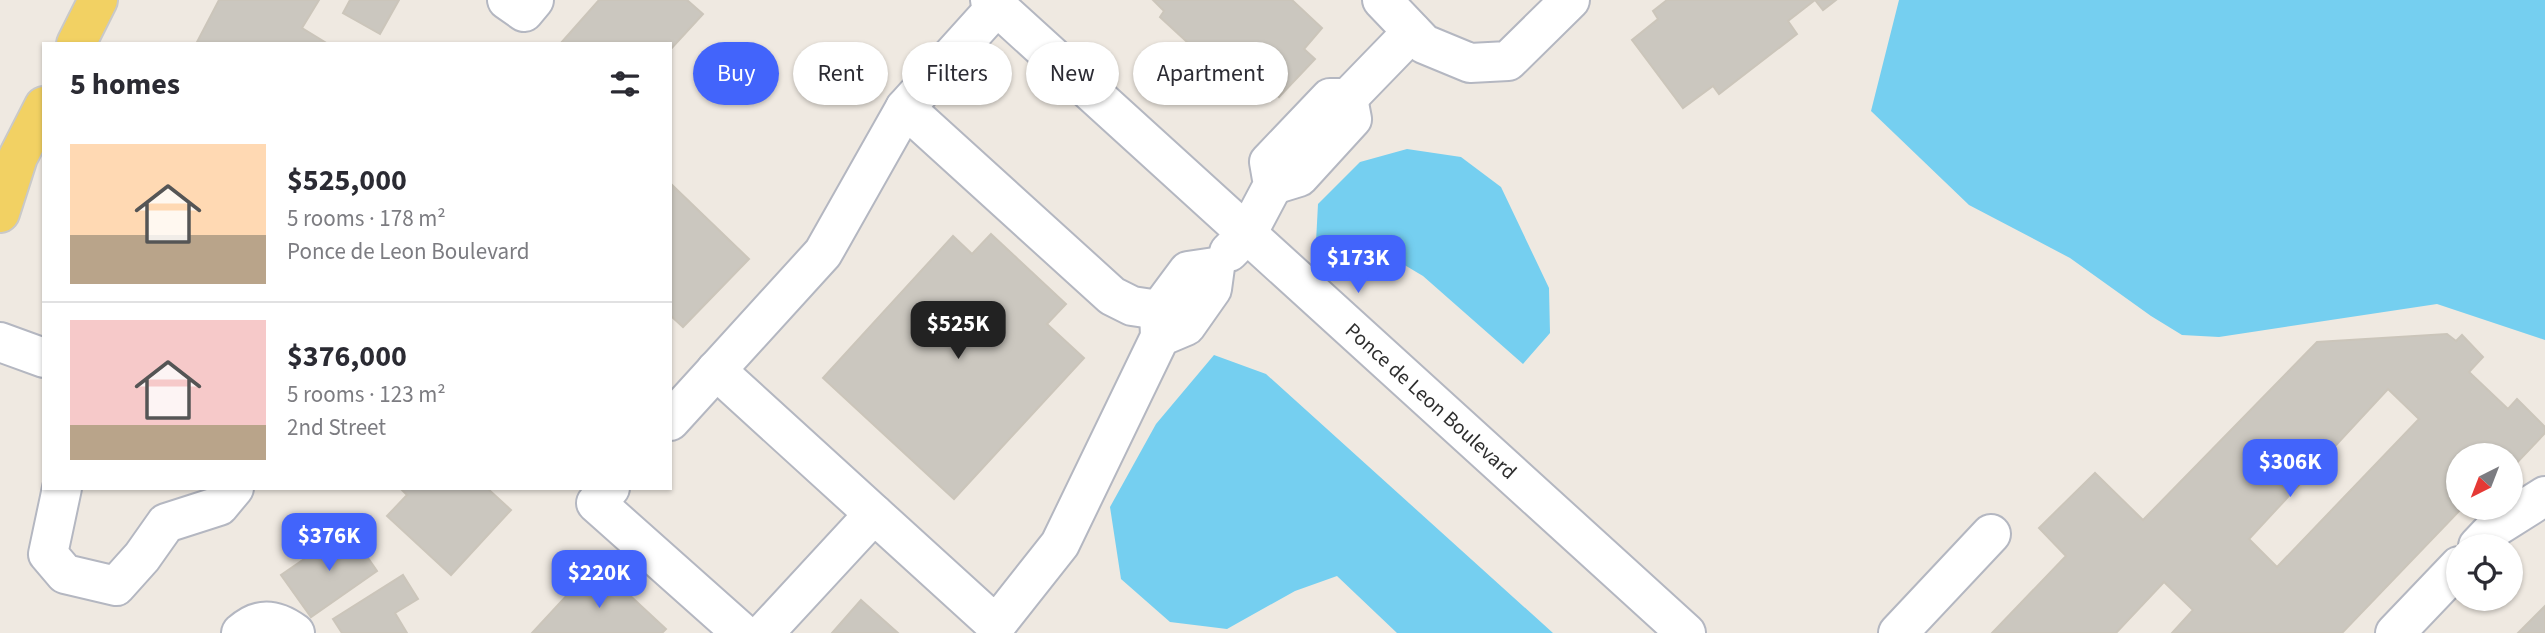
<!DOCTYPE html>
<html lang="en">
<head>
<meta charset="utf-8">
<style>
	:root { --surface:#fff; --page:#f2f2f3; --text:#2b2b33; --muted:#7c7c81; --line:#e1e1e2; --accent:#4264fb }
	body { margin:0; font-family:"Source Sans 3",sans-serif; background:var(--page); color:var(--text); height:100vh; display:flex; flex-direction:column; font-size:26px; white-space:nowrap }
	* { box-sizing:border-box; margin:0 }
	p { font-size:23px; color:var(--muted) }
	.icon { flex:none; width:38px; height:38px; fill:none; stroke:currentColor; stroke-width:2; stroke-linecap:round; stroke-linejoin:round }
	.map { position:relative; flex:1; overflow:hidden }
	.drawer { position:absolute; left:42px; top:42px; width:630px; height:448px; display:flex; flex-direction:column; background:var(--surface); border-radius:0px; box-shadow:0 2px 5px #0004 }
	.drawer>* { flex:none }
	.top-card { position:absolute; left:693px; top:42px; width:665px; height:63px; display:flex; gap:14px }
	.needle { width:46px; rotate:222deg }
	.buttons { position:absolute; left:2446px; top:443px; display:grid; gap:14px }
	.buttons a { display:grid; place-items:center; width:77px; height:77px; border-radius:50%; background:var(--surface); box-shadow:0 2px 5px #0004; font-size:35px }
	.price { position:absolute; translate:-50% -60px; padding:0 16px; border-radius:14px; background:var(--accent); color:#fff; font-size:23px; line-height:46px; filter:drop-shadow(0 2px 4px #0008) }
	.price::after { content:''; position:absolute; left:50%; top:42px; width:21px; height:16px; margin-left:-10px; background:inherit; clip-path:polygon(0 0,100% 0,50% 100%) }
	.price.selected { background:#222; color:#fff }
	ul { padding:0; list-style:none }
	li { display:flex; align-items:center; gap:21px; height:175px; padding:0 28px }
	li+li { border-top:2px solid var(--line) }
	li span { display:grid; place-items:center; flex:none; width:196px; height:140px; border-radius:0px; color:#555 }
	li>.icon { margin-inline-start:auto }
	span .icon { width:84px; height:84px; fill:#fffc; stroke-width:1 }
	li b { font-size:30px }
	h2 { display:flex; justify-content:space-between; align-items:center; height:84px; padding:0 28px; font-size:30px }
	.chip { padding:0 24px; border-radius:32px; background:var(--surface); box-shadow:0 2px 5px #0004; font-size:24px; line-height:63px }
	.chip.selected { background:var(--accent); color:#fff }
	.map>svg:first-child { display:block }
</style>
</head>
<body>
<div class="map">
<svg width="2545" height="633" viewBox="0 0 2545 633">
	<rect width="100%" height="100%" fill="#efe9e1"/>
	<!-- water -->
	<g fill="#75cff0">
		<polygon points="1899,0 2545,0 2545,340 2437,304 2219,337 2182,335 2151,316 2070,258 1969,205 1871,111"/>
		<polygon points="1407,149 1461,157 1501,187 1549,288 1550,333 1523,364 1423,276 1386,254 1360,256 1316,242 1318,204 1360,162"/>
		<polygon points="1214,355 1266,374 1553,633 1397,633 1337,576 1295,591 1227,629 1170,622 1121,579 1110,507 1156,424"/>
	</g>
	<!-- building -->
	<g fill="#cbc7bf" stroke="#cbc5ba" stroke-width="2" fill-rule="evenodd">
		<polygon points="219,0 319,0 302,28 328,44 196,44"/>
		<polygon points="350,0 399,0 380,34 343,13"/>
		<polygon points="599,0 687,0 703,14 670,50 670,44 560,44"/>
		<polygon points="1153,0 1292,0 1322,28 1304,49 1315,59 1279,97 1264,82 1248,98 1160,17 1164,11"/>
		<polygon points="1667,0 1836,0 1823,10 1815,0 1788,21 1797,34 1719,94 1713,86 1683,108 1632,40 1658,19 1653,11"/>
		<polygon points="670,183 749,259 683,327 670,315"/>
		<polygon points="991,234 1066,304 1047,324 1084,358 954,499 823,378 953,236 972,254"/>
		<path d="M2447 334 2456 341 2462 335 2483 357 2469 372 2508 409 2517 399 2545 427V433L2511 469V455H2459V508H2462L2342 633H2172L2193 610 2164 582 2116 633H1992L2066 556 2039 528 2095 473 2143 520 2317 342ZM2388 389 2419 419 2277 567 2249 539Z"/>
		<polygon points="400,488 487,488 511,510 451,575 387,516 407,495"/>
		<polygon points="348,529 377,571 311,617 281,575"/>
		<polygon points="596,564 666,629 662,633 532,633"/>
		<polygon points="403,575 418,599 395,613 407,633 342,633 333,619"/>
		<polygon points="861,600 898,633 832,633"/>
		<polygon points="2545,606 2545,633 2518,633"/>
	</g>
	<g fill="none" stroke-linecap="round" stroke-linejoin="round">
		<!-- minor casing -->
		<g stroke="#b4b7c1" stroke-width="42">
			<g id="minor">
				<polyline points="507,0 524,12 534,0"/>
				<polyline points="990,0 1686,633"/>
				<polyline points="1382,0 1424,44 1470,63 1508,61 1570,0"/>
				<polyline points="905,108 1112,296 1132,306 1159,310"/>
				<polyline points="1273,185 1299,177 1352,119 1348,98"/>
				<polyline points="1229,252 1247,234 1273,185 1269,162 1330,98 1348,98 1412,32"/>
				<polyline points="0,342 44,358"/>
				<polyline points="716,370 874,514"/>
				<polyline points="670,421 823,253 905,108 997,6"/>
				<polyline points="62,488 48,554 65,574 116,586 142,557 166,523 219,506 234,488"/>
				<polyline points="610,488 596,503 742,633"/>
				<polyline points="2478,546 2496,527 2545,496"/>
				<path d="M241 633C260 616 276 619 295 633"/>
				<polyline points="764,633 874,514 996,625 1060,544 1160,337 1159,310 1188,271 1215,267 1212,289 1186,326 1160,337"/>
				<polyline points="1898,633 1991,534"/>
				<polyline points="2395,633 2459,566"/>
			</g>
		</g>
		<!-- major casing -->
		<g stroke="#c9c9c9" stroke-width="42">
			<g id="major">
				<polyline points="76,44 98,0"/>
				<polyline points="0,213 18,157 44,106"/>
			</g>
		</g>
		<!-- minor -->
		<use href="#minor" stroke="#fff" stroke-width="38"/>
		<!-- major -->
		<use href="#major" stroke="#f2d163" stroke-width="38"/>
	</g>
	<g text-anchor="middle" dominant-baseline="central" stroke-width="7" stroke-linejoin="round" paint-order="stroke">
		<!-- street labels -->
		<g font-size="21" fill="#2e2e2e" stroke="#fff">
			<text transform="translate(1431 401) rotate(42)">Ponce de Leon Boulevard</text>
		</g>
	</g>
</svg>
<div class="buttons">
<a><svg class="needle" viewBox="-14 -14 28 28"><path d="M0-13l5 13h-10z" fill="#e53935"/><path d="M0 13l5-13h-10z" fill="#7c7c81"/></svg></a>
<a><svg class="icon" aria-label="locate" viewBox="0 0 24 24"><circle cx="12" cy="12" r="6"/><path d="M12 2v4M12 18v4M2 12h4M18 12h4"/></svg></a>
</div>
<b class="price" style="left:1358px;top:295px">$173K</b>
<b class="price selected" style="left:958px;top:361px">$525K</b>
<b class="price" style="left:2290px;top:499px">$306K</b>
<b class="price" style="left:329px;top:573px">$376K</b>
<b class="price" style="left:599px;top:610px">$220K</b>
<div class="top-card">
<a class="chip selected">Buy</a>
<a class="chip">Rent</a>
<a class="chip">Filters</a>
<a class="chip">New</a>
<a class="chip">Apartment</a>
</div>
<section class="drawer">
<h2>5 homes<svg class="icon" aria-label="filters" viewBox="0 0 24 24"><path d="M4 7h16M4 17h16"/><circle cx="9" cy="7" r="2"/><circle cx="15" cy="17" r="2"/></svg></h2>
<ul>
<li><span style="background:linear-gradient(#ffd9b3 65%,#b9a48a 0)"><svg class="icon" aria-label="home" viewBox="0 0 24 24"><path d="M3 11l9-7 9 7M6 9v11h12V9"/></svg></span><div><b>$525,000</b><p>5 rooms · 178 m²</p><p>Ponce de Leon Boulevard</p></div></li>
<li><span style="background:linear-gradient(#f6c9c9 75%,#b9a48a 0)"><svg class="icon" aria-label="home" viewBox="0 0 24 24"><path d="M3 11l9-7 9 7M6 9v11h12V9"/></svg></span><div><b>$376,000</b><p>5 rooms · 123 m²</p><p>2nd Street</p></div></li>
</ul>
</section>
</div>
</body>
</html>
